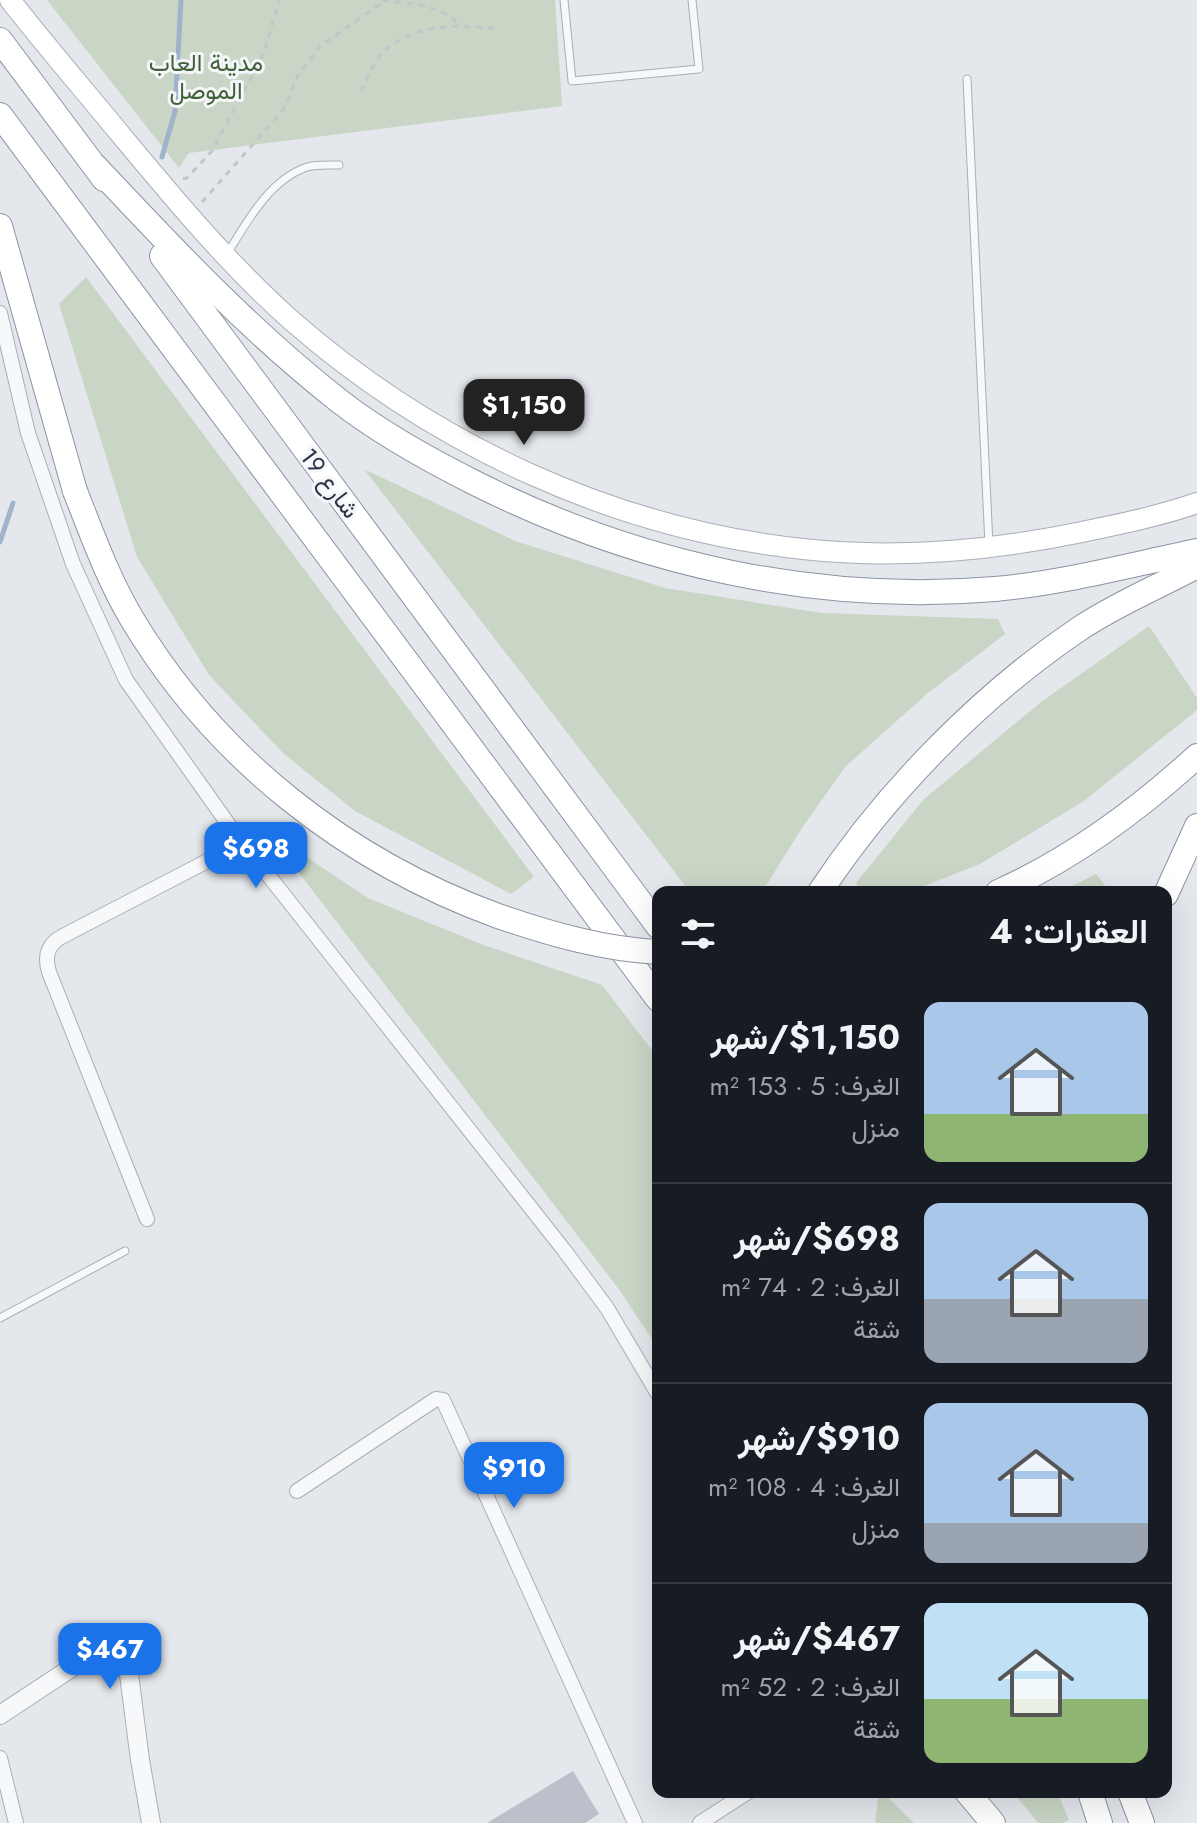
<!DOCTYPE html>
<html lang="ar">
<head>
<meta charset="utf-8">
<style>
	:root { --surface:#171b24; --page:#20242c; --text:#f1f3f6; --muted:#9ea1a6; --line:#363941; --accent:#1a73e8 }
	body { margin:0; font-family:Jost,Vazirmatn,sans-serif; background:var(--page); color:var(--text); direction:rtl; height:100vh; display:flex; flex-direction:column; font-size:30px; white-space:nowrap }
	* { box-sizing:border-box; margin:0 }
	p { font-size:26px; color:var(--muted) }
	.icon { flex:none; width:44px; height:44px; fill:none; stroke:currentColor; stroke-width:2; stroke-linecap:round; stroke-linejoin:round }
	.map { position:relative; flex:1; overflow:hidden; direction:ltr }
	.panel { position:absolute; left:652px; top:886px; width:520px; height:912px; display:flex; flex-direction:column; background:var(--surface); border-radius:16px; box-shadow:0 8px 32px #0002; direction:rtl }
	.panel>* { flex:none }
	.price { position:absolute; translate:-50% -68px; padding:0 18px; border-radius:16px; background:var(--accent); color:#fff; font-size:26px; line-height:52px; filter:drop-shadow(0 2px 4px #0008) }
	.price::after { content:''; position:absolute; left:50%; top:48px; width:24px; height:18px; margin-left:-12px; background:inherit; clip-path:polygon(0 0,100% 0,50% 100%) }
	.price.active { background:#222; color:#fff }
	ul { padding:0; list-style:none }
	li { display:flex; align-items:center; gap:24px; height:200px; padding:0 24px }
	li+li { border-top:2px solid var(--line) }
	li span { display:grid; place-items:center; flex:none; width:224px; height:160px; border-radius:16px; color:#555 }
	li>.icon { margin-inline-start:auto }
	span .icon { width:96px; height:96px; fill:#fffc; stroke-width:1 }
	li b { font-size:34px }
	h2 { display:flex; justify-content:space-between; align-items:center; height:96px; padding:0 24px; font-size:34px }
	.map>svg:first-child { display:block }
</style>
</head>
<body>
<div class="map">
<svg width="1197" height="1823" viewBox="0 0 1197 1823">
	<rect width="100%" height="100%" fill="#e4e7ec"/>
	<!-- green -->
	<g fill="#c9d6c5">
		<polygon points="47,0 555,0 562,106 189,153 179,168"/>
		<polygon points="86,277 534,877 511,894 355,811 284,754 209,675 137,557 59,304"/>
		<polygon points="364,469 515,541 665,588 821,613 998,619 1005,634 928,693 845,767 802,828 762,892 690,892"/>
		<polygon points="1149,626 1197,698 1197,710 1084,801 980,864 909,892 861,892 856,883 923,800 1041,702"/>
		<polygon points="266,830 368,898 481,944 602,985 658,1058 658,1348 618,1288"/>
		<polygon points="1096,874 1110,892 1061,892"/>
		<polygon points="879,1792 882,1792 914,1823 875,1823"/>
		<polygon points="1013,1792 1057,1792 1069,1820 1062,1823 1038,1823"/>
	</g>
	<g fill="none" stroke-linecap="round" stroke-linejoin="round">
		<!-- stream -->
		<g stroke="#9fb4cc" stroke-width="5">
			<polyline points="162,157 175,111 181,0"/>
			<polyline points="0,542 13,503"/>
		</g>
	</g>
	<!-- building -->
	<polygon fill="#bbc0ca" points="573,1771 599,1814 585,1823 487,1823"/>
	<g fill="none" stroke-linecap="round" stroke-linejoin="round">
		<!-- service casing -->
		<g stroke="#a9aeb7" stroke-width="9">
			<g id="service">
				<polyline points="564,0 572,81 699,69 692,0"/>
				<polyline points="967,79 989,545"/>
				<path d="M227 254C247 222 269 180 307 167 317 164 329 165 339 165"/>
				<polyline points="0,1318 125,1251"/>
			</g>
		</g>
		<!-- minor casing -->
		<g stroke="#a9aeb7" stroke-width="16">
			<g id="minor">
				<polyline points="0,313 28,433 73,564 126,680 231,828 564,1250 607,1308 658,1394"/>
				<path d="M147 1219 49 972C44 955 48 944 63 936L242 843"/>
				<polyline points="297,1491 436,1399 443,1400 635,1823"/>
				<polyline points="0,1758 16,1823"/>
				<polyline points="700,1823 748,1792"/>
			</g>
		</g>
		<!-- tertiary casing -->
		<g stroke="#a9aeb7" stroke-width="20">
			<polyline id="tertiary" points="0,1715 106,1645 118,1644 126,1651 140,1760 151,1823"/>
		</g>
		<!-- secondary casing -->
		<g stroke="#a9aeb7" stroke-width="22">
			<path id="secondary" d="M10 0C46 46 84 90 121 135 175 200 229 265 292 321 434 445 615 529 803 549 895 559 991 551 1082 532 1120 524 1160 516 1197 503"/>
		</g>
		<!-- trunk casing -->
		<g stroke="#8b94a3" stroke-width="26">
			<g id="trunk">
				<polyline points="0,40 104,179"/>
				<polyline points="0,115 658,999"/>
				<path d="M96 167C173 249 249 330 338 400 380 433 429 460 477 484 637 564 815 604 995 589 1063 583 1130 565 1197 551"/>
				<polyline points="0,226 75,491"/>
				<polyline points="162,256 658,926"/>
				<path d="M820 892C885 793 981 695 1079 629 1116 604 1158 587 1197 566"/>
				<path d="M998 892C1072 859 1137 811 1197 756"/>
				<polyline points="1166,894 1197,826"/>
				<polyline points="967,1792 993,1823"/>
				<polyline points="1090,1792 1100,1823"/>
				<polyline points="1130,1792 1142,1823"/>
			</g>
		</g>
		<!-- path -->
		<g stroke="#c2c5cb" stroke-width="3" stroke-dasharray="6 6" stroke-linecap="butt">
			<path d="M383 0C412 4 439 4 460 25"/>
			<path d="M361 91C368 77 374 59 387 49 419 22 461 25 500 29"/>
			<polyline points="183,179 187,178 212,151 264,53 279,0"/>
			<polyline points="202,202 284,109 297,77 320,46 386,0"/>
		</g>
		<!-- service -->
		<use href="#service" stroke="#f7f8fa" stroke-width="7"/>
		<!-- minor -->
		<use href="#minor" stroke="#f7f8fa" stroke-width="14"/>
		<!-- tertiary -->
		<use href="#tertiary" stroke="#f7f8fa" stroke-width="18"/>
		<!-- secondary -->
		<use href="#secondary" stroke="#fff" stroke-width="20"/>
		<!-- trunk -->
		<use href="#trunk" stroke="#fff" stroke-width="24"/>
		<!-- trunk-bridge casing -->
		<g stroke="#8b94a3" stroke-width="26" stroke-linecap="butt">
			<path id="trunk-bridge" d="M75 491C92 534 108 579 132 619 215 758 347 861 498 916 550 934 603 949 658 952"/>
		</g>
		<!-- trunk-bridge -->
		<use href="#trunk-bridge" stroke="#fff" stroke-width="24"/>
	</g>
	<g text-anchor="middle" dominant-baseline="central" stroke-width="6" stroke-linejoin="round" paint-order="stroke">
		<!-- park labels -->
		<g font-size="24" fill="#3f6138" stroke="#f4f6f9">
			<text x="206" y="62">مدينة العاب<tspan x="206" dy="28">الموصل</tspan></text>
		</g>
		<!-- street labels -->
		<g font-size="24" fill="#2b3445" stroke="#f4f6f9">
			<text transform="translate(330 483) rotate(53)">شارع 19</text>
		</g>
	</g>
</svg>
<b class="price active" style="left:524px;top:447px">$1,150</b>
<b class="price" style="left:256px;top:890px">$698</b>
<b class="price" style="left:514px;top:1510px">$910</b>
<b class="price" style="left:110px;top:1691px">$467</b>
<section class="panel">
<h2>العقارات: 4<svg class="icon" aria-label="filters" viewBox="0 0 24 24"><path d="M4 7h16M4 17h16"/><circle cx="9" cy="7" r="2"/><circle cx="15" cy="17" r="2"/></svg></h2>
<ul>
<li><span style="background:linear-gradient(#a9c7e8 70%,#8fb573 0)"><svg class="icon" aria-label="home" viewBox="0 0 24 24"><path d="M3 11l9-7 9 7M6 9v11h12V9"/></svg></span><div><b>$1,150/شهر</b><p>الغرف: 5 · 153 m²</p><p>منزل</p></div></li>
<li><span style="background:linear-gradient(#a9c7e8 60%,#9aa5b1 0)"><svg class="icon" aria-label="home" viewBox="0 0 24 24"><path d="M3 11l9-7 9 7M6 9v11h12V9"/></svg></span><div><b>$698/شهر</b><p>الغرف: 2 · 74 m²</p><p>شقة</p></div></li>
<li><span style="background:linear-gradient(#a9c7e8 75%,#9aa5b1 0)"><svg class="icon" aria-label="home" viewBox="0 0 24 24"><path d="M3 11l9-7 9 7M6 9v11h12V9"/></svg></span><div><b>$910/شهر</b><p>الغرف: 4 · 108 m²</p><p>منزل</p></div></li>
<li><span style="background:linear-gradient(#bfe0f5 60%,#8fb573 0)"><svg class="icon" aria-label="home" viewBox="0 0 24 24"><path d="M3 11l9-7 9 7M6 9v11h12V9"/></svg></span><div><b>$467/شهر</b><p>الغرف: 2 · 52 m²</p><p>شقة</p></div></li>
</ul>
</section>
</div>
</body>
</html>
